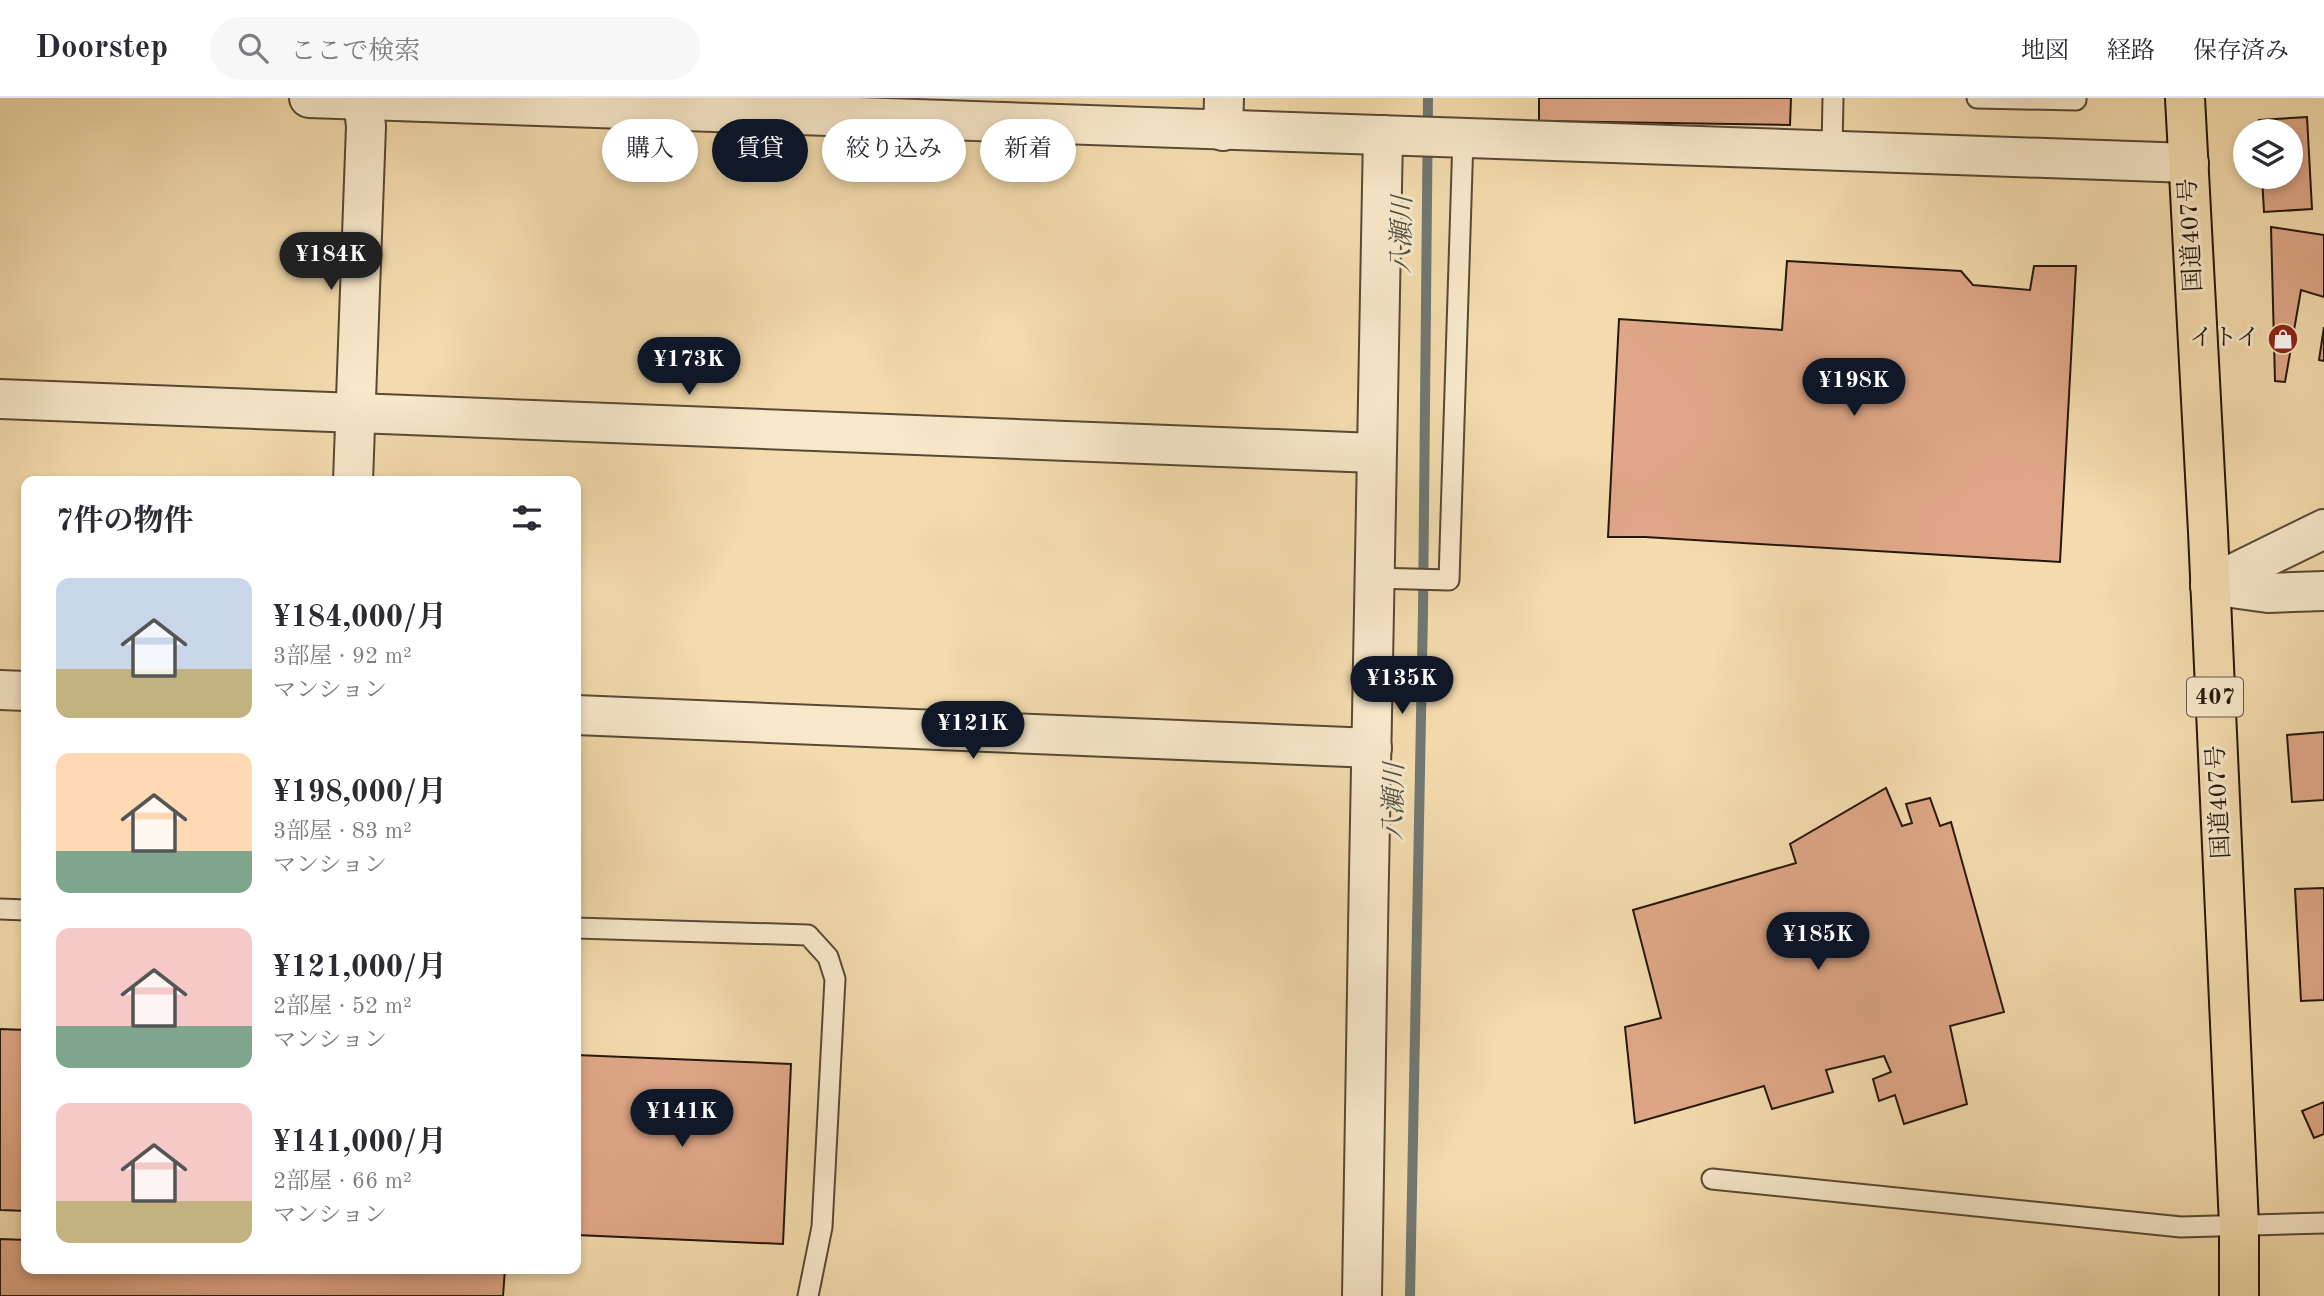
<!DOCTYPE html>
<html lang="ja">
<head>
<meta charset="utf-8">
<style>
	:root { --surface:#fff; --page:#f7f7f7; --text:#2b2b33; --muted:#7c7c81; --line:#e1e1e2; --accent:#111827 }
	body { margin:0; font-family:"Old Standard TT","Noto Serif JP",serif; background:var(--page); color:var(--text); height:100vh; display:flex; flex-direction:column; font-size:26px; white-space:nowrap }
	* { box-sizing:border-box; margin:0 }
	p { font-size:23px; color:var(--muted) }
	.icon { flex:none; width:38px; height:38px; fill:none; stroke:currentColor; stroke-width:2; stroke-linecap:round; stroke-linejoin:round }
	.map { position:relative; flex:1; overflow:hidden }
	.details { position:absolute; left:21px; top:378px; width:560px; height:798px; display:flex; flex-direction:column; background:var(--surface); border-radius:14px; box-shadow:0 4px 10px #0003 }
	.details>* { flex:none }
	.top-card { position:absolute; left:602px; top:21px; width:665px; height:63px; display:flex; gap:14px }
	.tools { position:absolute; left:2233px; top:21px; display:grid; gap:14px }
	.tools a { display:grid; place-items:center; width:70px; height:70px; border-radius:50%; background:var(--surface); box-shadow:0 4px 10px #0003; font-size:35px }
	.price { position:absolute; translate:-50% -60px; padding:0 16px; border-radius:24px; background:var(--accent); color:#fff; font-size:23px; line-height:46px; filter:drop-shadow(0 2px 4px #0008) }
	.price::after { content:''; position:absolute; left:50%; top:42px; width:21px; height:16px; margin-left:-10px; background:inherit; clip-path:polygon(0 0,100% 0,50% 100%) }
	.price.on { background:#222; color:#fff }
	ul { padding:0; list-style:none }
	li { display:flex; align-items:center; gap:21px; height:175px; padding:0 35px }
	li span { display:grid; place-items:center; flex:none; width:196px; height:140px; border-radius:14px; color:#555 }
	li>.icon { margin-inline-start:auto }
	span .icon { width:84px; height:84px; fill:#fffc; stroke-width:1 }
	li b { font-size:30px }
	h2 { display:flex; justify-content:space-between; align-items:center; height:84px; padding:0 35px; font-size:30px }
	.pill { padding:0 24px; border-radius:32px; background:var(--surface); box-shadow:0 4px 10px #0003; font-size:24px; line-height:63px }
	.pill.on { background:var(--accent); color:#fff }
	header { display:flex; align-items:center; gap:42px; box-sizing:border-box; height:98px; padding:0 35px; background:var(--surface); border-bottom:2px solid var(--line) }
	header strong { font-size:33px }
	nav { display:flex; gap:38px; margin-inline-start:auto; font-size:24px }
	.search { width:490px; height:63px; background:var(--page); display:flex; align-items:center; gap:18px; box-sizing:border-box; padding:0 24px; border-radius:38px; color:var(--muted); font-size:26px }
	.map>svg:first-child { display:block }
</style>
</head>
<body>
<header>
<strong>Doorstep</strong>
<div class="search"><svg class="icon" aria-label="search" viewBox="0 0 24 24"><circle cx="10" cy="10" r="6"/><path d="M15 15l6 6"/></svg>ここで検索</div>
<nav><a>地図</a><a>経路</a><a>保存済み</a></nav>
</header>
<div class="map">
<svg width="2324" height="1198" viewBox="0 0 2324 1198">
	<rect width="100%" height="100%" fill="#f3dbad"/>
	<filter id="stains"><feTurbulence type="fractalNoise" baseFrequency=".00286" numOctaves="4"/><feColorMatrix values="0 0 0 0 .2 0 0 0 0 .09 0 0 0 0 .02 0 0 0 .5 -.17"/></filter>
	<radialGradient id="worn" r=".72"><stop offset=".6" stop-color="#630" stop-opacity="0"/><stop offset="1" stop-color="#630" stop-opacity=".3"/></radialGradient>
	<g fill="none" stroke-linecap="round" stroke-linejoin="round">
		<!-- stream -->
		<polyline stroke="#707872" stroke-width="10" points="1410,1198 1423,514 1428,0"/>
	</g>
	<!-- building -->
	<g fill="#dfa787" stroke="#25180b" stroke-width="2">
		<polygon points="1539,0 1791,0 1790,27 1539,23"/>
		<polygon points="2307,19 2312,111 2264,114 2262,79 2291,79 2291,33 2259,33 2259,22"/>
		<polygon points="2271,129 2324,137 2324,199 2301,192 2285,284 2275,283"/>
		<polygon points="1787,163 1961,173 1973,187 2030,192 2034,168 2076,168 2060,464 1645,439 1608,439 1619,221 1782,232"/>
		<polygon points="2324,229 2324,263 2319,262"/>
		<polygon points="2324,634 2324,702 2292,704 2287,637"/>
		<polygon points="1886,690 1902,728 1912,725 1906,706 1930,700 1940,728 1951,724 2004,914 1950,928 1967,1006 1904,1026 1895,997 1879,1003 1873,981 1891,974 1884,958 1826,972 1833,994 1772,1011 1764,988 1635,1025 1625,929 1661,920 1633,812 1796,765 1790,746"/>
		<polygon points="2324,790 2324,902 2301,903 2295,791"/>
		<polygon points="0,931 26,932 26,1113 0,1112"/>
		<polygon points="576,957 791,966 783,1146 576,1137"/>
		<polygon points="2324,1004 2324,1036 2314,1040 2302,1013"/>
		<polygon points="0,1141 26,1142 26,1171 505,1171 503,1198 0,1198"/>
	</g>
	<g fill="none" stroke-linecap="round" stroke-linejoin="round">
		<!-- service casing -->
		<g stroke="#584934" stroke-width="23">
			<g id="service">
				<polyline points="1977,0 2076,2 2076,0"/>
				<polyline points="1832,52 1833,0"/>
				<polyline points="1374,480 1449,482 1463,40"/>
				<polyline points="0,811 26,812"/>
				<polyline points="576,830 808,837 828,859 835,881 822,1129 808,1198"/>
				<polyline points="1712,1081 2181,1129 2324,1125"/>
			</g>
		</g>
		<!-- minor casing -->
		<g stroke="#584934" stroke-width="42">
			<g id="minor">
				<polyline points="309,0 2189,65"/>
				<polyline points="1223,33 1224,0"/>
				<polyline points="0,301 1375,355"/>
				<polyline points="353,383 366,28 363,2"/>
				<polyline points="2210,487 2268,495 2324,493"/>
			</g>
		</g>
		<!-- tertiary casing -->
		<g stroke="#584934" stroke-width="42">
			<g id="tertiary">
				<polyline points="363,2 363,0"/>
				<polyline points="2210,487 2324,431"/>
				<polyline points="0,592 26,593"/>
				<polyline points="576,617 1372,650"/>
				<path d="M1362 1198C1369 811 1373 424 1383 37"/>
			</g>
		</g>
		<!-- trunk casing -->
		<g stroke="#25180b" stroke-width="42">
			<polyline id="trunk" points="2185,0 2208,434 2239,1127 2239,1198"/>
		</g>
		<!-- service -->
		<use href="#service" stroke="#f7e8ca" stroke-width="19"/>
		<!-- minor -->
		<use href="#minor" stroke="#f7e8ca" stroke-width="38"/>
		<!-- tertiary -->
		<use href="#tertiary" stroke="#f7e8ca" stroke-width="38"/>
		<!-- trunk -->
		<use href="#trunk" stroke="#f3dbad" stroke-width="38"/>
	</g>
	<!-- icons -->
	<defs>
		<g id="shop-disc" transform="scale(1.575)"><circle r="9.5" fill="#8f2418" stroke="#f7e8ca"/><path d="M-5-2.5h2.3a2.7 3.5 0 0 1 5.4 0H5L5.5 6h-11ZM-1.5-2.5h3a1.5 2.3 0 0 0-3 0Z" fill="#fff"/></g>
	</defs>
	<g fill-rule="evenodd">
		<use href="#shop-disc" x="2283" y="241"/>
	</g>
	<g text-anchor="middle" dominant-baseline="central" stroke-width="6" stroke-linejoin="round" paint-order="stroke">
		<!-- shield labels -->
		<rect fill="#f7e8ca" stroke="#645644" stroke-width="2" x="2187" y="579.5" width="56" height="39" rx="5"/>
		<g font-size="23" font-weight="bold" fill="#25180b">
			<text x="2215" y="599">407</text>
		</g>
		<!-- street labels -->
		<g font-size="24" fill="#25180b" stroke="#f7e8ca">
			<text transform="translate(2192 137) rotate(-93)">国道407号</text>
			<text transform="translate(2220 704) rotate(-93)">国道407号</text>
		</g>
		<!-- poi labels -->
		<g font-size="24" fill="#25180b" stroke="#f7e8ca" text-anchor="end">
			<text x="2260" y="241">イトイ</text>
		</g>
		<!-- water labels -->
		<g font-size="26" font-style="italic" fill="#515047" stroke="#f7e8ca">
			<text transform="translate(1403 137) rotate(-89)">八瀬川</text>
			<text transform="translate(1395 704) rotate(-89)">八瀬川</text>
		</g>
	</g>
	<rect width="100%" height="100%" filter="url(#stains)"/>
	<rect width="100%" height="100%" fill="url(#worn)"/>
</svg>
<div class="tools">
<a><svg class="icon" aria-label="layers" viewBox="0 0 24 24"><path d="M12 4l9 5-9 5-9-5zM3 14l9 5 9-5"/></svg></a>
</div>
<b class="price on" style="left:331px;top:194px">¥184K</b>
<b class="price" style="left:689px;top:299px">¥173K</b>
<b class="price" style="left:1854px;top:320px">¥198K</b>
<b class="price" style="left:1402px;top:618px">¥135K</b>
<b class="price" style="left:973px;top:663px">¥121K</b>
<b class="price" style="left:1818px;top:874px">¥185K</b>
<b class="price" style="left:682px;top:1051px">¥141K</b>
<div class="top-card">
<a class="pill">購入</a>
<a class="pill on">賃貸</a>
<a class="pill">絞り込み</a>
<a class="pill">新着</a>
</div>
<section class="details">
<h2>7件の物件<svg class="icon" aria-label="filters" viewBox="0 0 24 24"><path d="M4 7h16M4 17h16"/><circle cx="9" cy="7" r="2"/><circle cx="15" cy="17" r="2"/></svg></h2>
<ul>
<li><span style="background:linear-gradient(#c9d6e8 65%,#c2b280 0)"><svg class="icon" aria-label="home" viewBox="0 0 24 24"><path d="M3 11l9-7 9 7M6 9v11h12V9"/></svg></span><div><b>¥184,000/月</b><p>3部屋 · 92 m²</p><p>マンション</p></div></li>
<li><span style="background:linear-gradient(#ffd9b3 70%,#7fa58c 0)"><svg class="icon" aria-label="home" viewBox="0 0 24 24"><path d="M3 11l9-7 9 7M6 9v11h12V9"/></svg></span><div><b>¥198,000/月</b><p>3部屋 · 83 m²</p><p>マンション</p></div></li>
<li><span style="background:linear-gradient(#f6c9c9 70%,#7fa58c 0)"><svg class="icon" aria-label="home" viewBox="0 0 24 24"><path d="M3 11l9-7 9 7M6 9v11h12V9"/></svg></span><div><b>¥121,000/月</b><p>2部屋 · 52 m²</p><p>マンション</p></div></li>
<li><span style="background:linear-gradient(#f6c9c9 70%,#c2b280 0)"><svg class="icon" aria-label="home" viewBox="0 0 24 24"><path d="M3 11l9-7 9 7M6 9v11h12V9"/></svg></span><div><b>¥141,000/月</b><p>2部屋 · 66 m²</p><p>マンション</p></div></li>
</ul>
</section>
</div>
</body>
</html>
